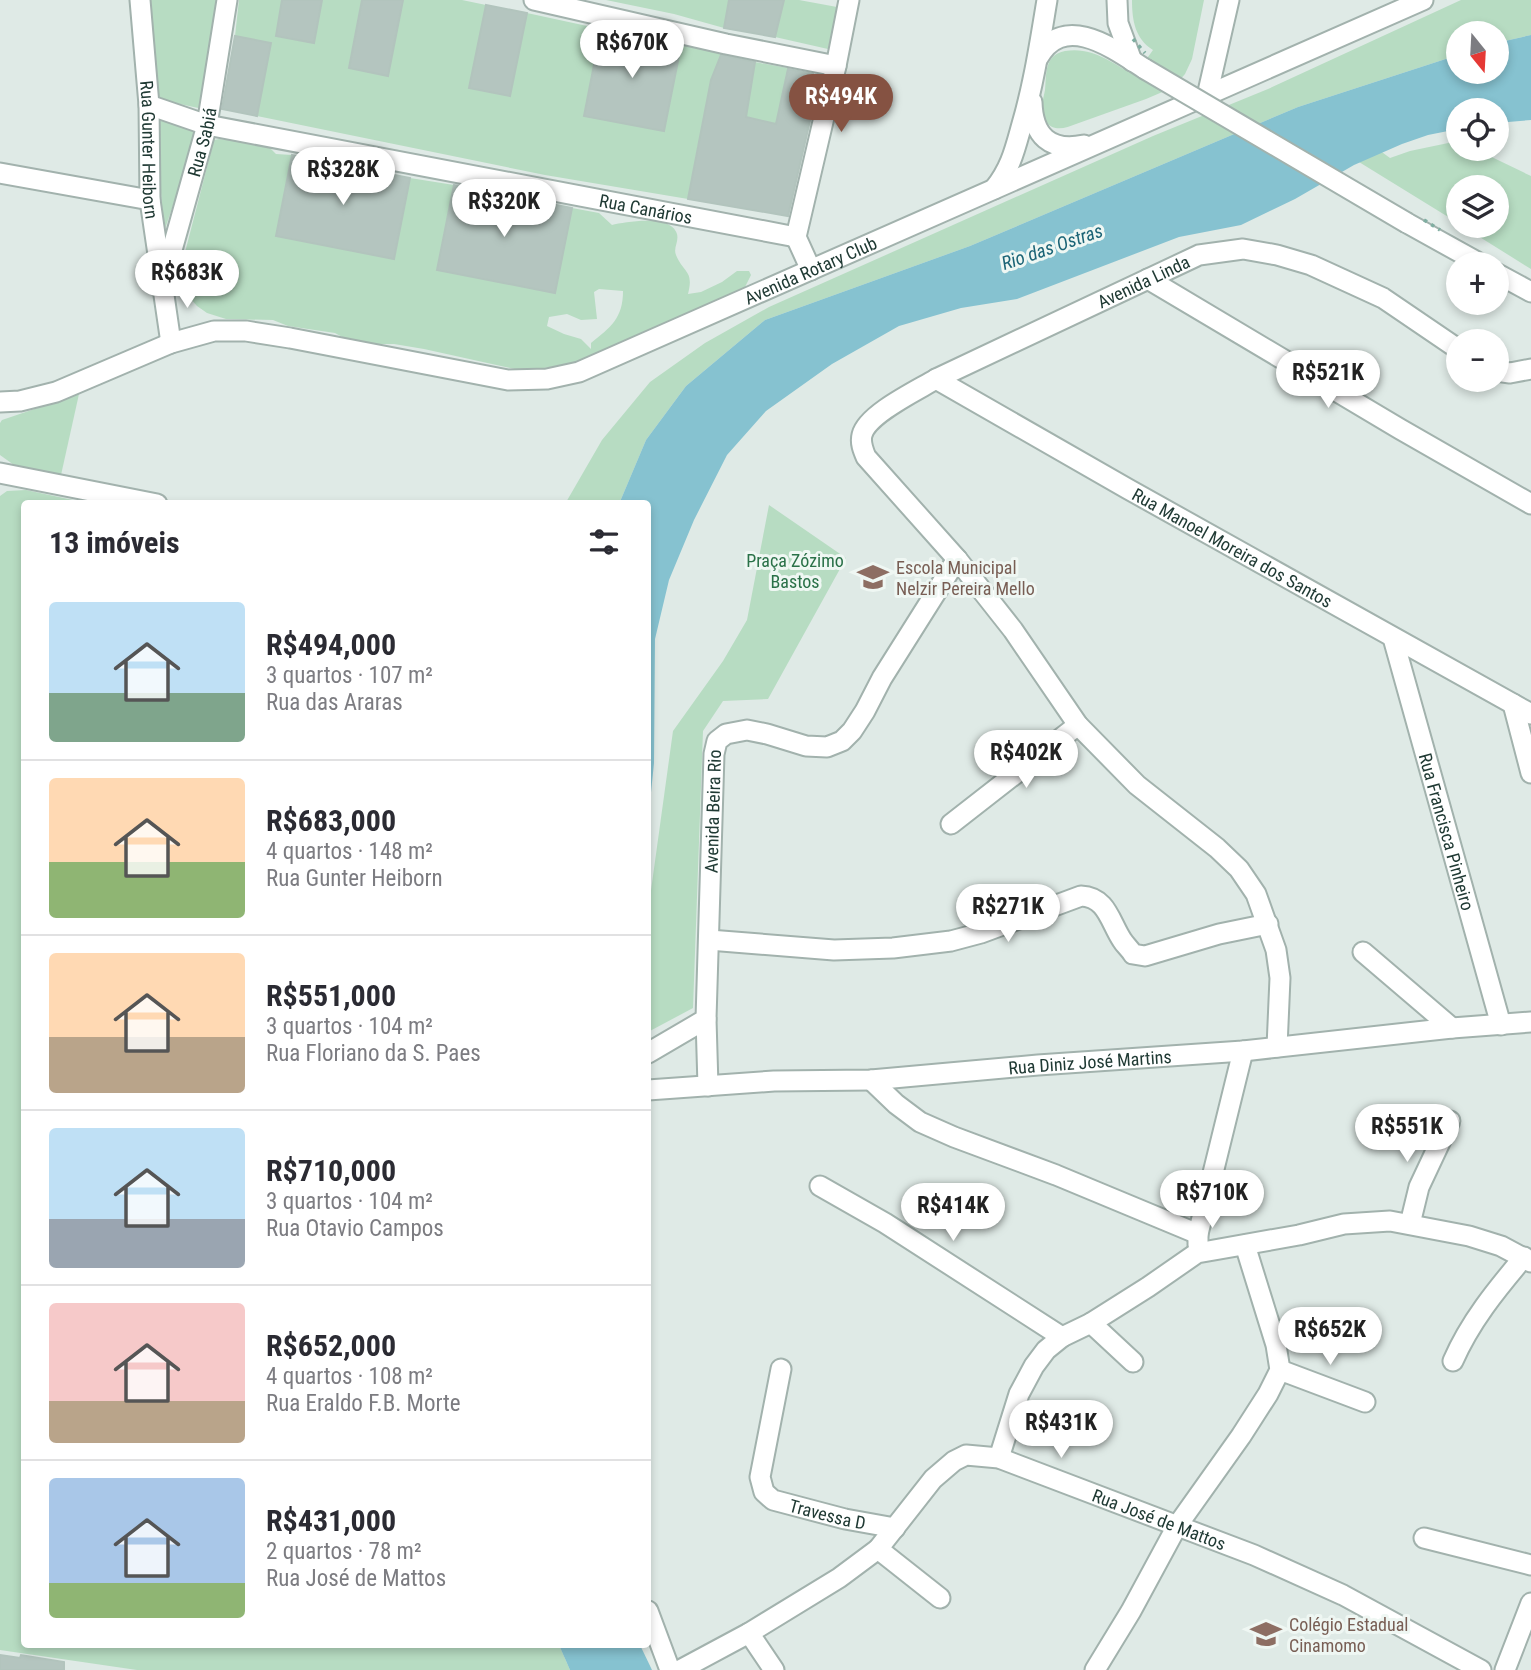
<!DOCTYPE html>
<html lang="pt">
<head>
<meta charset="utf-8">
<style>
	:root { --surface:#fff; --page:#f7f7f7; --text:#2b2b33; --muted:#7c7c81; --line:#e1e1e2; --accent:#855242 }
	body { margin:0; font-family:"Roboto Condensed",sans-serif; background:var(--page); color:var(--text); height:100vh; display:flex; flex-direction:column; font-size:26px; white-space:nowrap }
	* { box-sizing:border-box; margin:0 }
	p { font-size:23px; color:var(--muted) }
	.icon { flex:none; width:38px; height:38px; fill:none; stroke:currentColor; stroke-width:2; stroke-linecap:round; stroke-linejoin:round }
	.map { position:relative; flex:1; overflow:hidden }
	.drawer { position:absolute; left:21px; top:500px; width:630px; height:1148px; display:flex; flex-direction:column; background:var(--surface); border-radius:7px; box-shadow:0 4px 10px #0003 }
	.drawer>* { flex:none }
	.needle { width:46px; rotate:162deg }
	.controls { position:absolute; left:1446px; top:21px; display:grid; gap:14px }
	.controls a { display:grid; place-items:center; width:63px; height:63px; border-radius:50%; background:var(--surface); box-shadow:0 4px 10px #0003; font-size:35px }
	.price { position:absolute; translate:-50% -60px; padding:0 16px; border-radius:24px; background:#fff; color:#222; font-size:23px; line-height:46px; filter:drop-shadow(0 2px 4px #0008) }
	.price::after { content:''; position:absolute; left:50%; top:42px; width:21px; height:16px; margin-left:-10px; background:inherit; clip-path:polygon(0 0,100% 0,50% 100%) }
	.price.current { background:var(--accent); color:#fff }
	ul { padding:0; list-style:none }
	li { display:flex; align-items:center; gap:21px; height:175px; padding:0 28px }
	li+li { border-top:2px solid var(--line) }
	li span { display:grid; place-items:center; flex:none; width:196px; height:140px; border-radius:7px; color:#555 }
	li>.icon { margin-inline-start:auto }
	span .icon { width:84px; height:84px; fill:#fffc; stroke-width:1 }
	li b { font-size:30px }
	h2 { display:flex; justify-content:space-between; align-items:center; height:84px; padding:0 28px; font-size:30px }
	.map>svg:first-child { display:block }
</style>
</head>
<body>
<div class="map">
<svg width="1531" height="1670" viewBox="0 0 1531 1670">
	<rect width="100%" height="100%" fill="#dfeae6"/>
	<!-- green -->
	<g fill="#b7dcc2" fill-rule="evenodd">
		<polygon points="150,0 222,0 203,109 166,101 159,96 156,85"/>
		<polygon points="239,0 282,0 276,36 314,43 322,0 362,0 349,68 388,76 403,0 462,0 486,5 470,88 510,96 527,13 601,29 584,116 663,131 681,45 726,44 711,80 702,128 739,151 698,145 688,199 545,175 257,116 235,36"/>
		<polygon points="606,0 729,0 724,28 674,14"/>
		<polygon points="784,0 799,0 837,7 828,49 775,37"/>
		<path d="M1132 0H1204L1192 59 1185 74 1178 82 1167 90 1146 99 1076 124C1066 128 1054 132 1046 122 1039 114 1043 100 1045 90 1046 81 1045 67 1051 59 1055 54 1060 52 1065 51 1093 46 1113 64 1135 75L1153 50C1135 39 1132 20 1132 0Z"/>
		<polygon points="1461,0 1531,0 1531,35 1496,43 1496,33 1458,33 1458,55 1298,107 970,246 765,320 686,386 646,440 619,504 565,504 602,440 650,382 705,343 769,307 1153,136 1268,89"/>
		<polygon points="755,62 788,68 776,124 746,117"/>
		<polygon points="155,114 199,128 164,232"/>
		<path d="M219 139 246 142 270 148 276 154 292 155 276 236 394 259 410 178 454 185 437 270 555 293 572 208 599 213 612 225C626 222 671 214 677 234 679 242 673 248 676 255 684 274 694 270 688 294L701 292 722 282 737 271H749L751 275 744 289 729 297 602 353 574 363 544 368 519 370 424 349 394 344H373L346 339 335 333 288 326 273 320 226 319 207 313 197 306 189 297 183 279 182 264 214 140ZM599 289 623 291C623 318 611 327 591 343V349L581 339 564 334 547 326 549 317 567 314 581 320 597 319 594 292Z"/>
		<polygon points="1453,142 1458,143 1458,149 1475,149 1531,176 1531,269 1462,226 1496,226 1496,187 1458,187 1458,223 1359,162 1379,150 1390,158 1410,151"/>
		<polygon points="79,394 61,475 14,465 0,455 0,423 2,420"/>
		<polygon points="26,490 92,504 24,504 24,1645 559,1645 570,1670 137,1670 0,1650 0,496 7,491"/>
		<polygon points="769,505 846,558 768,699 723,701 703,731 693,1008 648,1032 648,912 673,731 723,661 747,620"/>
	</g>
	<!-- water -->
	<g fill="#86c2d0">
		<polygon points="1531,35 1531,120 1496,123 1496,110 1458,110 1458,129 1428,135 1402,144 1354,165 1295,199 1241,225 1179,237 1017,299 961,308 899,326 832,364 766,411 727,455 694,520 669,580 655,639 654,763 648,822 648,504 619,504 646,440 686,386 765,320 970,246 1298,107 1458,55 1458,72 1496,72 1496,43"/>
		<polygon points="559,1645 640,1645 652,1670 570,1670"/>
	</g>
	<!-- building -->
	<g fill="#b4c5bf" stroke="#b2c4bd" stroke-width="2">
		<polygon points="282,0 322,0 314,43 276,36"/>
		<polygon points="362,0 403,0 388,76 349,68"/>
		<polygon points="729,0 784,0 775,37 724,28"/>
		<polygon points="486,5 527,13 510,96 469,88"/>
		<polygon points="601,29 681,46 664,131 584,116"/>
		<polygon points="235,36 271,43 257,116 222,109"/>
		<polygon points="721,55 755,62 746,117 776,124 788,69 813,74 818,86 788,216 688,199 711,80"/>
		<polygon points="292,155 410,178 394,259 276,236"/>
		<polygon points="454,185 572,208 555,293 437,270"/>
		<polygon points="0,1655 20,1658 21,1655 64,1662 64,1670 0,1670"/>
	</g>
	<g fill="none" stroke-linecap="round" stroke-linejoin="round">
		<!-- minor casing -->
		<g stroke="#a2b2ad" stroke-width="23">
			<g id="minor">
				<path id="s1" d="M140 0 149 105 150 200 171 343"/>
				<polyline points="534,0 726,44 836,66"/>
				<polyline points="1117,0 1118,23 1132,61"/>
				<path d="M1038 58C1064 11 1114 49 1145 69"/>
				<polyline points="1207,96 1229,0"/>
				<path d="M1032 102C1033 136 1050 152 1084 145"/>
				<path id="s2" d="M149 105 207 125 796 237"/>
				<polyline points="0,173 150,200"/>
				<path d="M994 189C1011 168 1015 149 1022 124 1034 83 1040 42 1047 0"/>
				<polyline points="1407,223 1481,264"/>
				<polyline points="811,270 796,237 836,66 849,0"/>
				<polyline points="1496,273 1531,292"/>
				<path id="s3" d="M165 275 207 125 227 0"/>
				<polyline points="1148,279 1400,429 1531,504"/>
				<polyline points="1496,371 1510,373 1531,369"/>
				<path id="s4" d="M936 379 1128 489 1531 714"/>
				<path id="s5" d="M0 402 20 401 56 392 171 343 214 331H246L290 338 508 380 547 379 579 372 1423 0"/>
				<polyline points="0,473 157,504"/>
				<path id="s6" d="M1393 638 1501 1025"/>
				<polyline points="1513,704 1531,773"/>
				<polyline points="951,824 1078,725"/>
				<path d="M709 940 834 950 893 948 951 941 981 933 1081 896C1107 897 1110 922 1122 940 1125 945 1130 949 1133 954L1145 956 1219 934 1268 924"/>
				<polyline points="1363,952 1452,1028"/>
				<polyline points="706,1019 708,1086"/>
				<path id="s7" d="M1277 1047 1280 978 1276 950 1256 894 1239 869 1217 848 1137 785 1078 725 1013 630 957 559 866 457C863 450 860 443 862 435 867 414 918 390 936 379L1199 255 1243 249 1277 255 1311 265 1383 298 1458 349"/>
				<path id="s8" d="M648 1053 706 1019 714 754 717 741 726 734 747 730 767 734 806 746 827 747 842 741 852 731 865 711 882 678 957 559"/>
				<polyline points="871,1080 896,1104 920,1122 954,1137 1056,1175 1198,1234"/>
				<path id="s9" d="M648 1090 774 1081 871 1080 1038 1065 1243 1051 1452 1028 1531 1022"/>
				<polyline points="820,1186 885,1223 1062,1337"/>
				<polyline points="1410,1224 1419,1187 1450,1121"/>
				<polyline points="1198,1245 1198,1234 1243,1051"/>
				<polyline points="1091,1323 1133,1362"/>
				<path d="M1453 1361C1470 1322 1496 1290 1524 1257"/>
				<path id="s10" d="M781 1369 760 1477 764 1492 773 1500 845 1519 895 1528"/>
				<polyline points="1280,1370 1365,1402"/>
				<polyline points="999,1458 1019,1394 1034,1366 1046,1350 1062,1337 1091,1323 1148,1287 1197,1253 1299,1235 1344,1224 1390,1221 1469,1236 1501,1246 1531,1262"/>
				<polyline points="1424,1538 1531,1565"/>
				<polyline points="878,1549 940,1598"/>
				<polyline points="648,1611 670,1670"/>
				<polyline points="749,1633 774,1670"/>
				<path id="s11" d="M680 1670 749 1633 839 1578 878 1549 933 1479 954 1461 966 1455 999 1458 1254 1555 1343 1595 1481 1670"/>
				<polyline points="1095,1670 1131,1611 1177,1526 1241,1436 1268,1394 1280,1370 1276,1345 1245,1245"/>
				<polyline points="1505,1670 1531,1603"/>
			</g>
		</g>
		<!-- minor -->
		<use href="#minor" stroke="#fff" stroke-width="19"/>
		<!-- minor-bridge casing -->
		<g stroke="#a2b2ad" stroke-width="23" stroke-linecap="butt">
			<polyline id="minor-bridge" points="1145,69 1407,223"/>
		</g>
		<!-- path-bridge -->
		<g stroke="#7faea1" stroke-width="3.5" stroke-dasharray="3.5 5" stroke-linecap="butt">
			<polyline points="1133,39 1145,53"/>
			<polyline points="1424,220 1440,230"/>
		</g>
		<!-- minor-bridge -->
		<use href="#minor-bridge" stroke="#fff" stroke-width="19"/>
	</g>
	<!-- icons -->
	<defs>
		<g id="school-bare" transform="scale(2.415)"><path d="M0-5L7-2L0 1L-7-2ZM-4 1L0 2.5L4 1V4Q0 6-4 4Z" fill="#8d6e63" stroke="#eff7f3" stroke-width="2.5" paint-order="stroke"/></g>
	</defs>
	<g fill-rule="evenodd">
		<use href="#school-bare" x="873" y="577"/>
		<use href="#school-bare" x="1266" y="1634"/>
	</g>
	<g text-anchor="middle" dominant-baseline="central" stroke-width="6" stroke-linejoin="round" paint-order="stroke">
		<!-- street labels -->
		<g font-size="18" fill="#203a34" stroke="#eff7f3">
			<text stroke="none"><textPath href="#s3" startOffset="138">Rua Sabiá</textPath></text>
			<text stroke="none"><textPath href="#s1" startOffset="150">Rua Gunter Heiborn</textPath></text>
			<text stroke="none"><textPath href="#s2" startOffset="508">Rua Canários</textPath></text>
			<text stroke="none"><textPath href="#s5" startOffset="850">Avenida Rotary Club</textPath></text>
			<text stroke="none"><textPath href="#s7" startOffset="1092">Avenida Linda</textPath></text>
			<text stroke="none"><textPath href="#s4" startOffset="341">Rua Manoel Moreira dos Santos</textPath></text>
			<text stroke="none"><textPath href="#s8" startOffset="275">Avenida Beira Rio</textPath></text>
			<text stroke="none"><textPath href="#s6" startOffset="201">Rua Francisca Pinheiro</textPath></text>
			<text stroke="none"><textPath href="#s9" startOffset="443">Rua Diniz José Martins</textPath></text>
			<text stroke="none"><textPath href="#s10" startOffset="194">Travessa D</textPath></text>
			<text stroke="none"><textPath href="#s11" startOffset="567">Rua José de Mattos</textPath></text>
		</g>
		<!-- park labels -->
		<g font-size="18" fill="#2a7148" stroke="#eff7f3">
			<text x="795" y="560">Praça Zózimo<tspan x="795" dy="21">Bastos</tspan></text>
		</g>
		<!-- education labels -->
		<g font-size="18" fill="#785e54" stroke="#eff7f3" text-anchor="start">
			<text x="896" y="567">Escola Municipal<tspan x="896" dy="21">Nelzir Pereira Mello</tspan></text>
			<text x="1289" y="1624">Colégio Estadual<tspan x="1289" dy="21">Cinamomo</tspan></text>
		</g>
		<!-- water labels -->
		<g font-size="19" font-style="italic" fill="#1b6476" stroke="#eff7f3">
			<text transform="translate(1052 247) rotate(-19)">Rio das Ostras</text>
		</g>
	</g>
</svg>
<div class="controls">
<a><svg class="needle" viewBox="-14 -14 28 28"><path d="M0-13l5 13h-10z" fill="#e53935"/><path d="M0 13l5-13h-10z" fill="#7c7c81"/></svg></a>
<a><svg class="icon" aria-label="locate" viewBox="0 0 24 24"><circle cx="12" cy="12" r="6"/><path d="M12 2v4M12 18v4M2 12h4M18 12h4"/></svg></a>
<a><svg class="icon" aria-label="layers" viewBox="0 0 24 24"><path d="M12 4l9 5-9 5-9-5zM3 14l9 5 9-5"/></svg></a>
<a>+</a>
<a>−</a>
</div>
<b class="price" style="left:632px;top:80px">R$670K</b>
<b class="price current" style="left:841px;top:134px">R$494K</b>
<b class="price" style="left:343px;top:207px">R$328K</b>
<b class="price" style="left:504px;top:239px">R$320K</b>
<b class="price" style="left:187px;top:310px">R$683K</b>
<b class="price" style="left:1328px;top:410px">R$521K</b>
<b class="price" style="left:1026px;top:790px">R$402K</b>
<b class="price" style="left:1008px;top:944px">R$271K</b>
<b class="price" style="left:1407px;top:1164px">R$551K</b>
<b class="price" style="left:1212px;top:1230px">R$710K</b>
<b class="price" style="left:953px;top:1243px">R$414K</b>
<b class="price" style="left:1330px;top:1367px">R$652K</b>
<b class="price" style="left:1061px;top:1460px">R$431K</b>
<section class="drawer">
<h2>13 imóveis<svg class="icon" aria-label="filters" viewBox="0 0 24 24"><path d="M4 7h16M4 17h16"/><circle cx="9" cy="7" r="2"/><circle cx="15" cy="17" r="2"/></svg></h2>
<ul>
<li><span style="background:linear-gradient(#bfe0f5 65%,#7fa58c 0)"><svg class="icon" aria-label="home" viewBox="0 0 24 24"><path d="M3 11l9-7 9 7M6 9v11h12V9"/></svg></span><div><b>R$494,000</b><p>3 quartos · 107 m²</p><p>Rua das Araras</p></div></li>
<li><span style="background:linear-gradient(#ffd9b3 60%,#8fb573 0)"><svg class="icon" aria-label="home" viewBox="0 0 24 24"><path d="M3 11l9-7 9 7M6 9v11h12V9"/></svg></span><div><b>R$683,000</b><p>4 quartos · 148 m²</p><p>Rua Gunter Heiborn</p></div></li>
<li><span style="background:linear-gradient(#ffd9b3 60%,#b9a48a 0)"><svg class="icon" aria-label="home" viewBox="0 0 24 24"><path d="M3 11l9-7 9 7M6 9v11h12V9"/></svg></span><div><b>R$551,000</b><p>3 quartos · 104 m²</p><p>Rua Floriano da S. Paes</p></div></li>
<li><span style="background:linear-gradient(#bfe0f5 65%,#9aa5b1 0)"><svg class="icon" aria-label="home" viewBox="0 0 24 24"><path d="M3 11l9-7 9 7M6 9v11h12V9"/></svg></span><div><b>R$710,000</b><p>3 quartos · 104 m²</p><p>Rua Otavio Campos</p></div></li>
<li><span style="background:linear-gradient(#f6c9c9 70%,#b9a48a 0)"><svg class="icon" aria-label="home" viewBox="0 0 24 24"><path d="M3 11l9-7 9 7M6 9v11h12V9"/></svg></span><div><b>R$652,000</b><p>4 quartos · 108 m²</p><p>Rua Eraldo F.B. Morte</p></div></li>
<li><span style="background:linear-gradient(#a9c7e8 75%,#8fb573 0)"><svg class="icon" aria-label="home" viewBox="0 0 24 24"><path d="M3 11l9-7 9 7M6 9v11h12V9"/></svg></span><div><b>R$431,000</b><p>2 quartos · 78 m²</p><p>Rua José de Mattos</p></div></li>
</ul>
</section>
</div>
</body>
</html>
